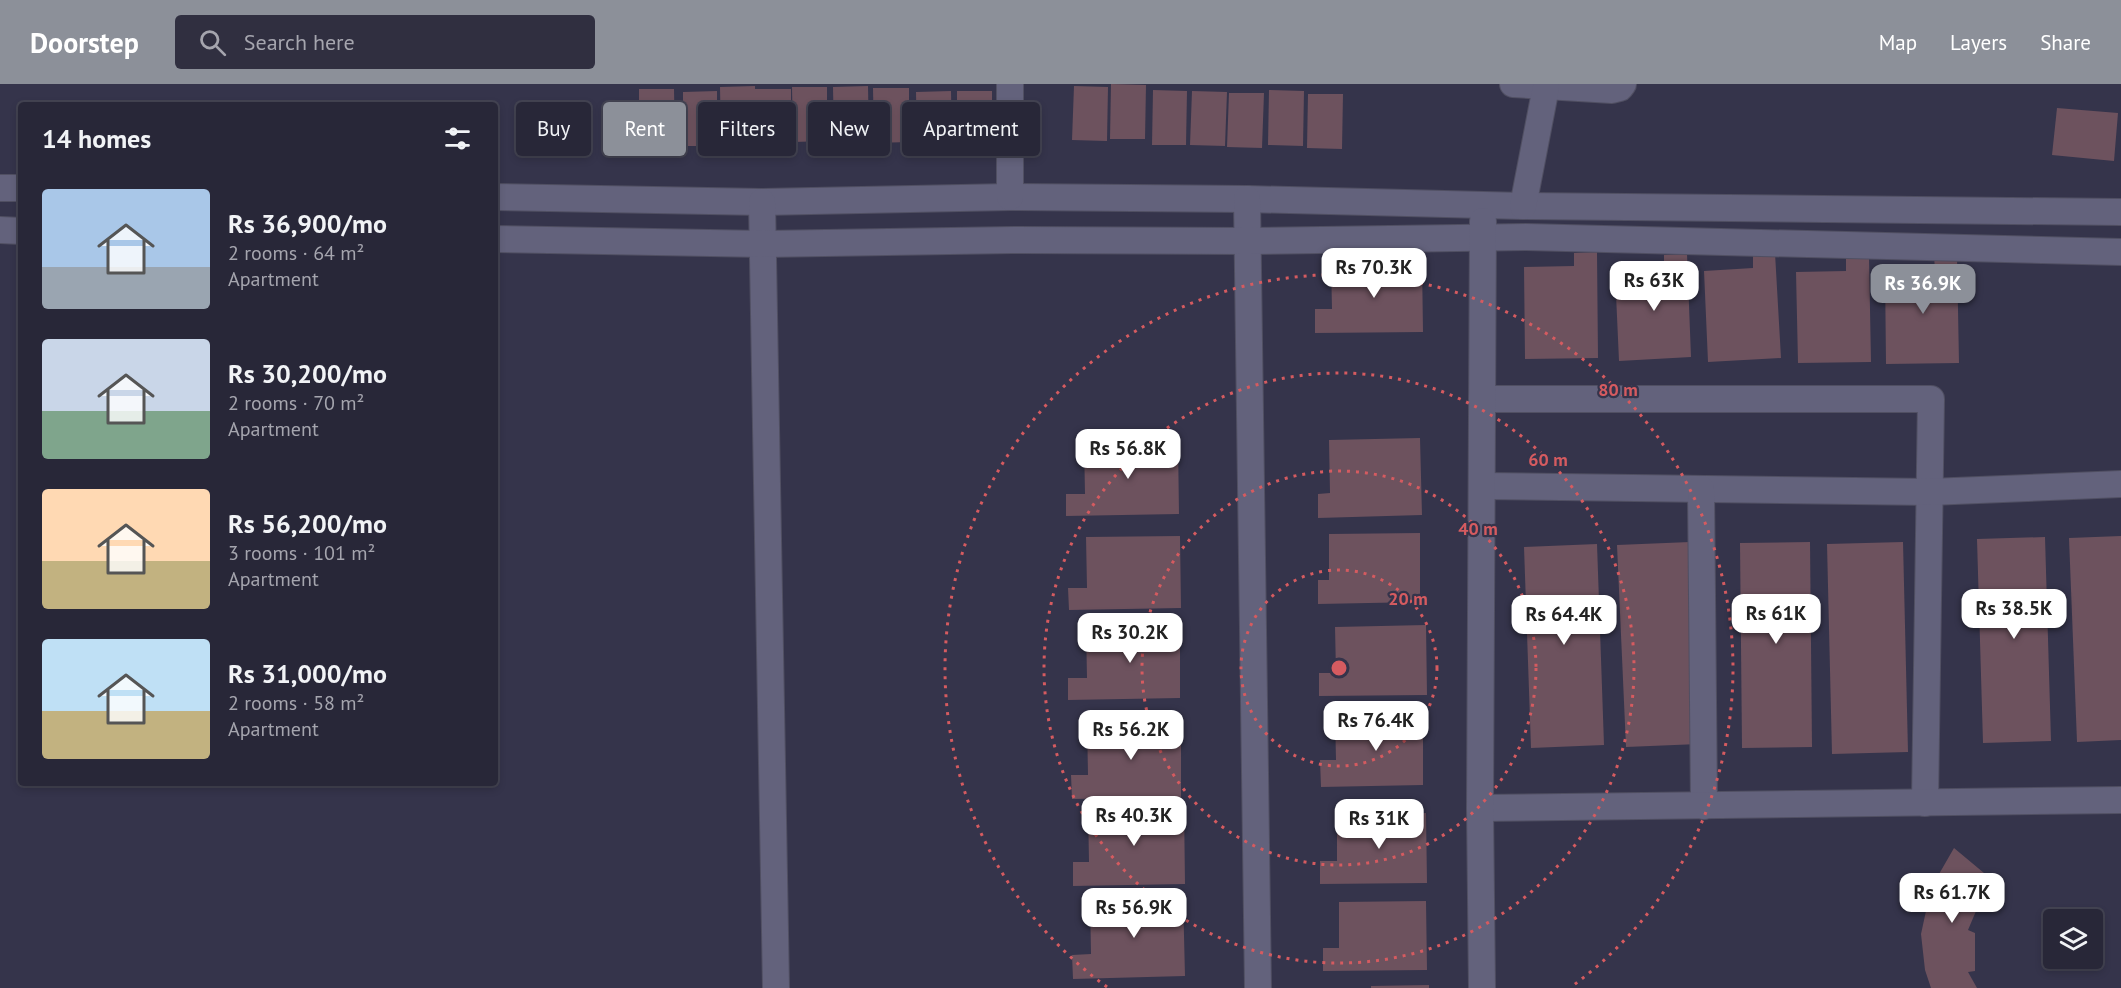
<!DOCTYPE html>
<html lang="en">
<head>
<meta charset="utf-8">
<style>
	:root { --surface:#282738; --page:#302f40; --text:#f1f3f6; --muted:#a5a5ae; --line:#444453; --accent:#8c9099 }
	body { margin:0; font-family:"PT Sans",sans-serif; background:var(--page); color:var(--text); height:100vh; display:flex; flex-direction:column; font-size:22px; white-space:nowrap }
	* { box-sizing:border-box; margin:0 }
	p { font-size:20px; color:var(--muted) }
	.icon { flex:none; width:33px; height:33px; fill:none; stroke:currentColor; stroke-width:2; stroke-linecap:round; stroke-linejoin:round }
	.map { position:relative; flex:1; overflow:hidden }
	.drawer { position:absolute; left:18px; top:18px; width:480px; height:684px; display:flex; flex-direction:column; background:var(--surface); border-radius:6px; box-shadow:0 3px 9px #0003,0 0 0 2px var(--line) }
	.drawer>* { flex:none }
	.top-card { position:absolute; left:516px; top:18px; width:570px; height:54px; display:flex; gap:12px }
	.buttons { position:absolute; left:2043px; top:825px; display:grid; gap:12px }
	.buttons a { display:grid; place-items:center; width:60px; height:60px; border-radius:6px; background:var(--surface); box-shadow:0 3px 9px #0003,0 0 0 2px var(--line); font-size:30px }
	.price { position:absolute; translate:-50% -51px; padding:0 14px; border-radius:12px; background:#fff; color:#222; font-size:20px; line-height:39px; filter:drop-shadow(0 2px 3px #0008) }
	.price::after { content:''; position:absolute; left:50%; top:36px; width:18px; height:14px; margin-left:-9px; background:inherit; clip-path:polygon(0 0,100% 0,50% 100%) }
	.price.selected { background:var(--accent); color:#fff }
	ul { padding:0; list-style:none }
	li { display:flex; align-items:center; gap:18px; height:150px; padding:0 24px }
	li span { display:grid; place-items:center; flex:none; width:168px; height:120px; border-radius:6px; color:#555 }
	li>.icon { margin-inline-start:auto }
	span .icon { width:72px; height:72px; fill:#fffc; stroke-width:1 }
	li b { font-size:26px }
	h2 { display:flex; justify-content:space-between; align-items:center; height:72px; padding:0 24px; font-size:26px }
	.chip { padding:0 21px; border-radius:6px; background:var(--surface); box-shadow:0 3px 9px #0003,0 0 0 2px var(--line); font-size:21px; line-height:54px }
	.chip.selected { background:var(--accent); color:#fff }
	header { display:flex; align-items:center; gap:36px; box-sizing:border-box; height:84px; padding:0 30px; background:var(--accent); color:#fff }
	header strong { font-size:28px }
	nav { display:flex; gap:33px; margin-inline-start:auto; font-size:21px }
	.search { width:420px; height:54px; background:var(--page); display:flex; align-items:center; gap:15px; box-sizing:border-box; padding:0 21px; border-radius:6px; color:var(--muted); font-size:22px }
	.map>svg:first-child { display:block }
</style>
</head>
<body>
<header>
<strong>Doorstep</strong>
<div class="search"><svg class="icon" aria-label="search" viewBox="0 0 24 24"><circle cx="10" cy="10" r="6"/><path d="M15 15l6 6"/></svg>Search here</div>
<nav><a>Map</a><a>Layers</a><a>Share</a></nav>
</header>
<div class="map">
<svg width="2121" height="904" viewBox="0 0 2121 904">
	<rect width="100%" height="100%" fill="#35344b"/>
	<!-- building -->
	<g fill="#6d525e">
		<polygon points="1111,0 1146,1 1145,55 1110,55"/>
		<polygon points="755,2 755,5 791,5 791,59 721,57 720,3"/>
		<polygon points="868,2 869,57 834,57 833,3"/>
		<polygon points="1074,2 1108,3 1107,57 1072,56"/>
		<polygon points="792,3 827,3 827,57 793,58"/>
		<polygon points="873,4 909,4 909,58 874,59"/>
		<polygon points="639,5 674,5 675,59 639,60"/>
		<polygon points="1153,6 1187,7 1186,61 1152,61"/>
		<polygon points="1269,6 1304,7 1303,62 1268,61"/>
		<polygon points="717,7 717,62 683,62 683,8"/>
		<polygon points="951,7 952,62 917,62 916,8"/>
		<rect x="957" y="7" width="35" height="54"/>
		<polygon points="1192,7 1227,8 1225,62 1190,61"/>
		<polygon points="1229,9 1264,9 1262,64 1227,63"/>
		<polygon points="1308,10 1343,10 1342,65 1307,64"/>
		<polygon points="2057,24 2118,29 2114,77 2052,71"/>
		<polygon points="1597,168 1598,274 1525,275 1524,183 1574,182 1574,169"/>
		<polygon points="1775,169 1781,274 1708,278 1704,187 1753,184 1753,170"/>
		<polygon points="1687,170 1691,273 1619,277 1615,188 1664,185 1664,171"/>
		<polygon points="1934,172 1957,172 1959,279 1886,280 1885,187 1935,186"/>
		<polygon points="1846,173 1869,173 1871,278 1798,279 1796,188 1846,187"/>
		<polygon points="1422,178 1423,248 1315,249 1315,225 1332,225 1331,180"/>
		<polygon points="1420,354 1422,431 1318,434 1318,410 1330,409 1329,356"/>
		<polygon points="1178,358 1179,430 1066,432 1066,410 1085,410 1084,359"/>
		<polygon points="1420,449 1420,518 1318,520 1318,496 1329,496 1329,450"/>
		<polygon points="1180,452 1181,524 1069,526 1068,504 1087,504 1086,453"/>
		<polygon points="2121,452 2121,656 2077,658 2069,454"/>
		<polygon points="2045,453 2051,657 1983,659 1977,455"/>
		<polygon points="1690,458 1699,660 1626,663 1617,461"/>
		<polygon points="1810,458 1812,663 1742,664 1740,459"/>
		<polygon points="1903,458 1908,668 1832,670 1827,460"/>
		<polygon points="1597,460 1604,661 1531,664 1524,463"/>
		<polygon points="1426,541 1427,611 1319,612 1319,589 1336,589 1335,543"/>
		<polygon points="1180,542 1180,614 1068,616 1068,594 1087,594 1086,543"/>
		<polygon points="1423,631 1423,701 1321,703 1320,676 1336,676 1335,632"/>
		<polygon points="1181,636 1181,713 1072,715 1071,691 1088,691 1087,637"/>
		<polygon points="1184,721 1185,800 1073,802 1073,778 1089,778 1088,723"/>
		<polygon points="1426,729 1427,799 1320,800 1320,777 1337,777 1337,731"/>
		<polygon points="1954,764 1990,794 1968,846 1975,849 1975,887 1968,888 1977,904 1931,904 1925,886 1921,850 1931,804"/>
		<polygon points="1183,811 1185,892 1073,895 1072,871 1091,870 1090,814"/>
		<polygon points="1426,817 1427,886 1323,887 1323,864 1339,864 1339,818"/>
		<polygon points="1429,901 1429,904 1371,904 1371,902"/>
	</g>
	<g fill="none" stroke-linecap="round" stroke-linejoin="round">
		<!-- street casing -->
		<g stroke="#504f62" stroke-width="28">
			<g id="street">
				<polyline points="1513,0 1612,6 1620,4 1623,0"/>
				<polyline points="0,104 21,104"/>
				<polyline points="495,113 762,118 1010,113 1247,115 1523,122 2121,128"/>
				<polyline points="1010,113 1010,0"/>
				<polyline points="1247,115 1258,904"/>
				<polyline points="762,118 776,904"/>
				<polyline points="1523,122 1546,3"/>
				<polyline points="0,146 21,147"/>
				<polyline points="495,155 763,160 1013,156 1248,157 1526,153 2121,168"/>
				<polyline points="1482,315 1931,315 1925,719"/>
				<polyline points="1482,402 1930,408 2121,400"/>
				<polyline points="1701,405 1704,722"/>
				<polyline points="1480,724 2121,716"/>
				<polyline points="1482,904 1480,724 1483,137"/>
			</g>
		</g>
		<!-- street -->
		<use href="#street" stroke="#63627c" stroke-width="26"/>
	</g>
	<!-- distance rings -->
	<g fill="none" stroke="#d55b60" stroke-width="3" stroke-dasharray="3 6">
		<circle cx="1339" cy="584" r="98"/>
		<circle cx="1339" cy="584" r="197"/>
		<circle cx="1339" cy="584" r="295"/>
		<path d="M1107 903A394 394 0 1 1 1571 903"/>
	</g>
	<circle cx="1339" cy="584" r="9" fill="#d55b60" stroke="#35344b" stroke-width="3"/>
	<g font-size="18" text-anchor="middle" font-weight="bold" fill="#d55b60" stroke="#35344b" stroke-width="4.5" stroke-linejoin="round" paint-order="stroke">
		<text x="1618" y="312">80 m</text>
		<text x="1548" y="382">60 m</text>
		<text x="1478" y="451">40 m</text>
		<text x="1408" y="521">20 m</text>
	</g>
</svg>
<div class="buttons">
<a><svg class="icon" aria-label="layers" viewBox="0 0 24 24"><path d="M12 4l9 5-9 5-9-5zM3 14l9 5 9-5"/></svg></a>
</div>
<b class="price" style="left:1374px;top:215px">Rs 70.3K</b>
<b class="price" style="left:1654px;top:228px">Rs 63K</b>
<b class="price selected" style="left:1923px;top:231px">Rs 36.9K</b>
<b class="price" style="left:1128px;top:396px">Rs 56.8K</b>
<b class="price" style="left:2014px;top:556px">Rs 38.5K</b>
<b class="price" style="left:1776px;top:561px">Rs 61K</b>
<b class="price" style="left:1564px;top:562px">Rs 64.4K</b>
<b class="price" style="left:1130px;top:580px">Rs 30.2K</b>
<b class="price" style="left:1376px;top:668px">Rs 76.4K</b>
<b class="price" style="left:1131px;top:677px">Rs 56.2K</b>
<b class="price" style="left:1134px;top:763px">Rs 40.3K</b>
<b class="price" style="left:1379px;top:766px">Rs 31K</b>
<b class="price" style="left:1952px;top:840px">Rs 61.7K</b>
<b class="price" style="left:1134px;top:855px">Rs 56.9K</b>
<div class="top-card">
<a class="chip">Buy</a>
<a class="chip selected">Rent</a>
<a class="chip">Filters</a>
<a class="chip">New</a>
<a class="chip">Apartment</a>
</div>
<section class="drawer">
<h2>14 homes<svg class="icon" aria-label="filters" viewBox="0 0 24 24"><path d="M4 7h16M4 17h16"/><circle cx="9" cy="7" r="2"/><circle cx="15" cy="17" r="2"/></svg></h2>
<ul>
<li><span style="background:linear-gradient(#a9c7e8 65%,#9aa5b1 0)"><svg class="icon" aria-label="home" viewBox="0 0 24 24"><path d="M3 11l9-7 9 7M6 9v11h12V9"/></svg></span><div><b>Rs 36,900/mo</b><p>2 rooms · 64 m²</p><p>Apartment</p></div></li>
<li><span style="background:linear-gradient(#c9d6e8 60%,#7fa58c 0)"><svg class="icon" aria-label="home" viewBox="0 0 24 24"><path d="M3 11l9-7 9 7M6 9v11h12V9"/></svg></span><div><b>Rs 30,200/mo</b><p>2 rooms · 70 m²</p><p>Apartment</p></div></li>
<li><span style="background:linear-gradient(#ffd9b3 60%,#c2b280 0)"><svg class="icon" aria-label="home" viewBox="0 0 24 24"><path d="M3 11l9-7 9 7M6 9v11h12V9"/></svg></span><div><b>Rs 56,200/mo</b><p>3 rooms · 101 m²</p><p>Apartment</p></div></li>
<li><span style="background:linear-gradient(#bfe0f5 60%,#c2b280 0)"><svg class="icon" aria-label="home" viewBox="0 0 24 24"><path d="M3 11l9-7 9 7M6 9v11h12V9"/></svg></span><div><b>Rs 31,000/mo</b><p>2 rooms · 58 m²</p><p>Apartment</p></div></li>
</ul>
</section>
</div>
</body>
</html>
